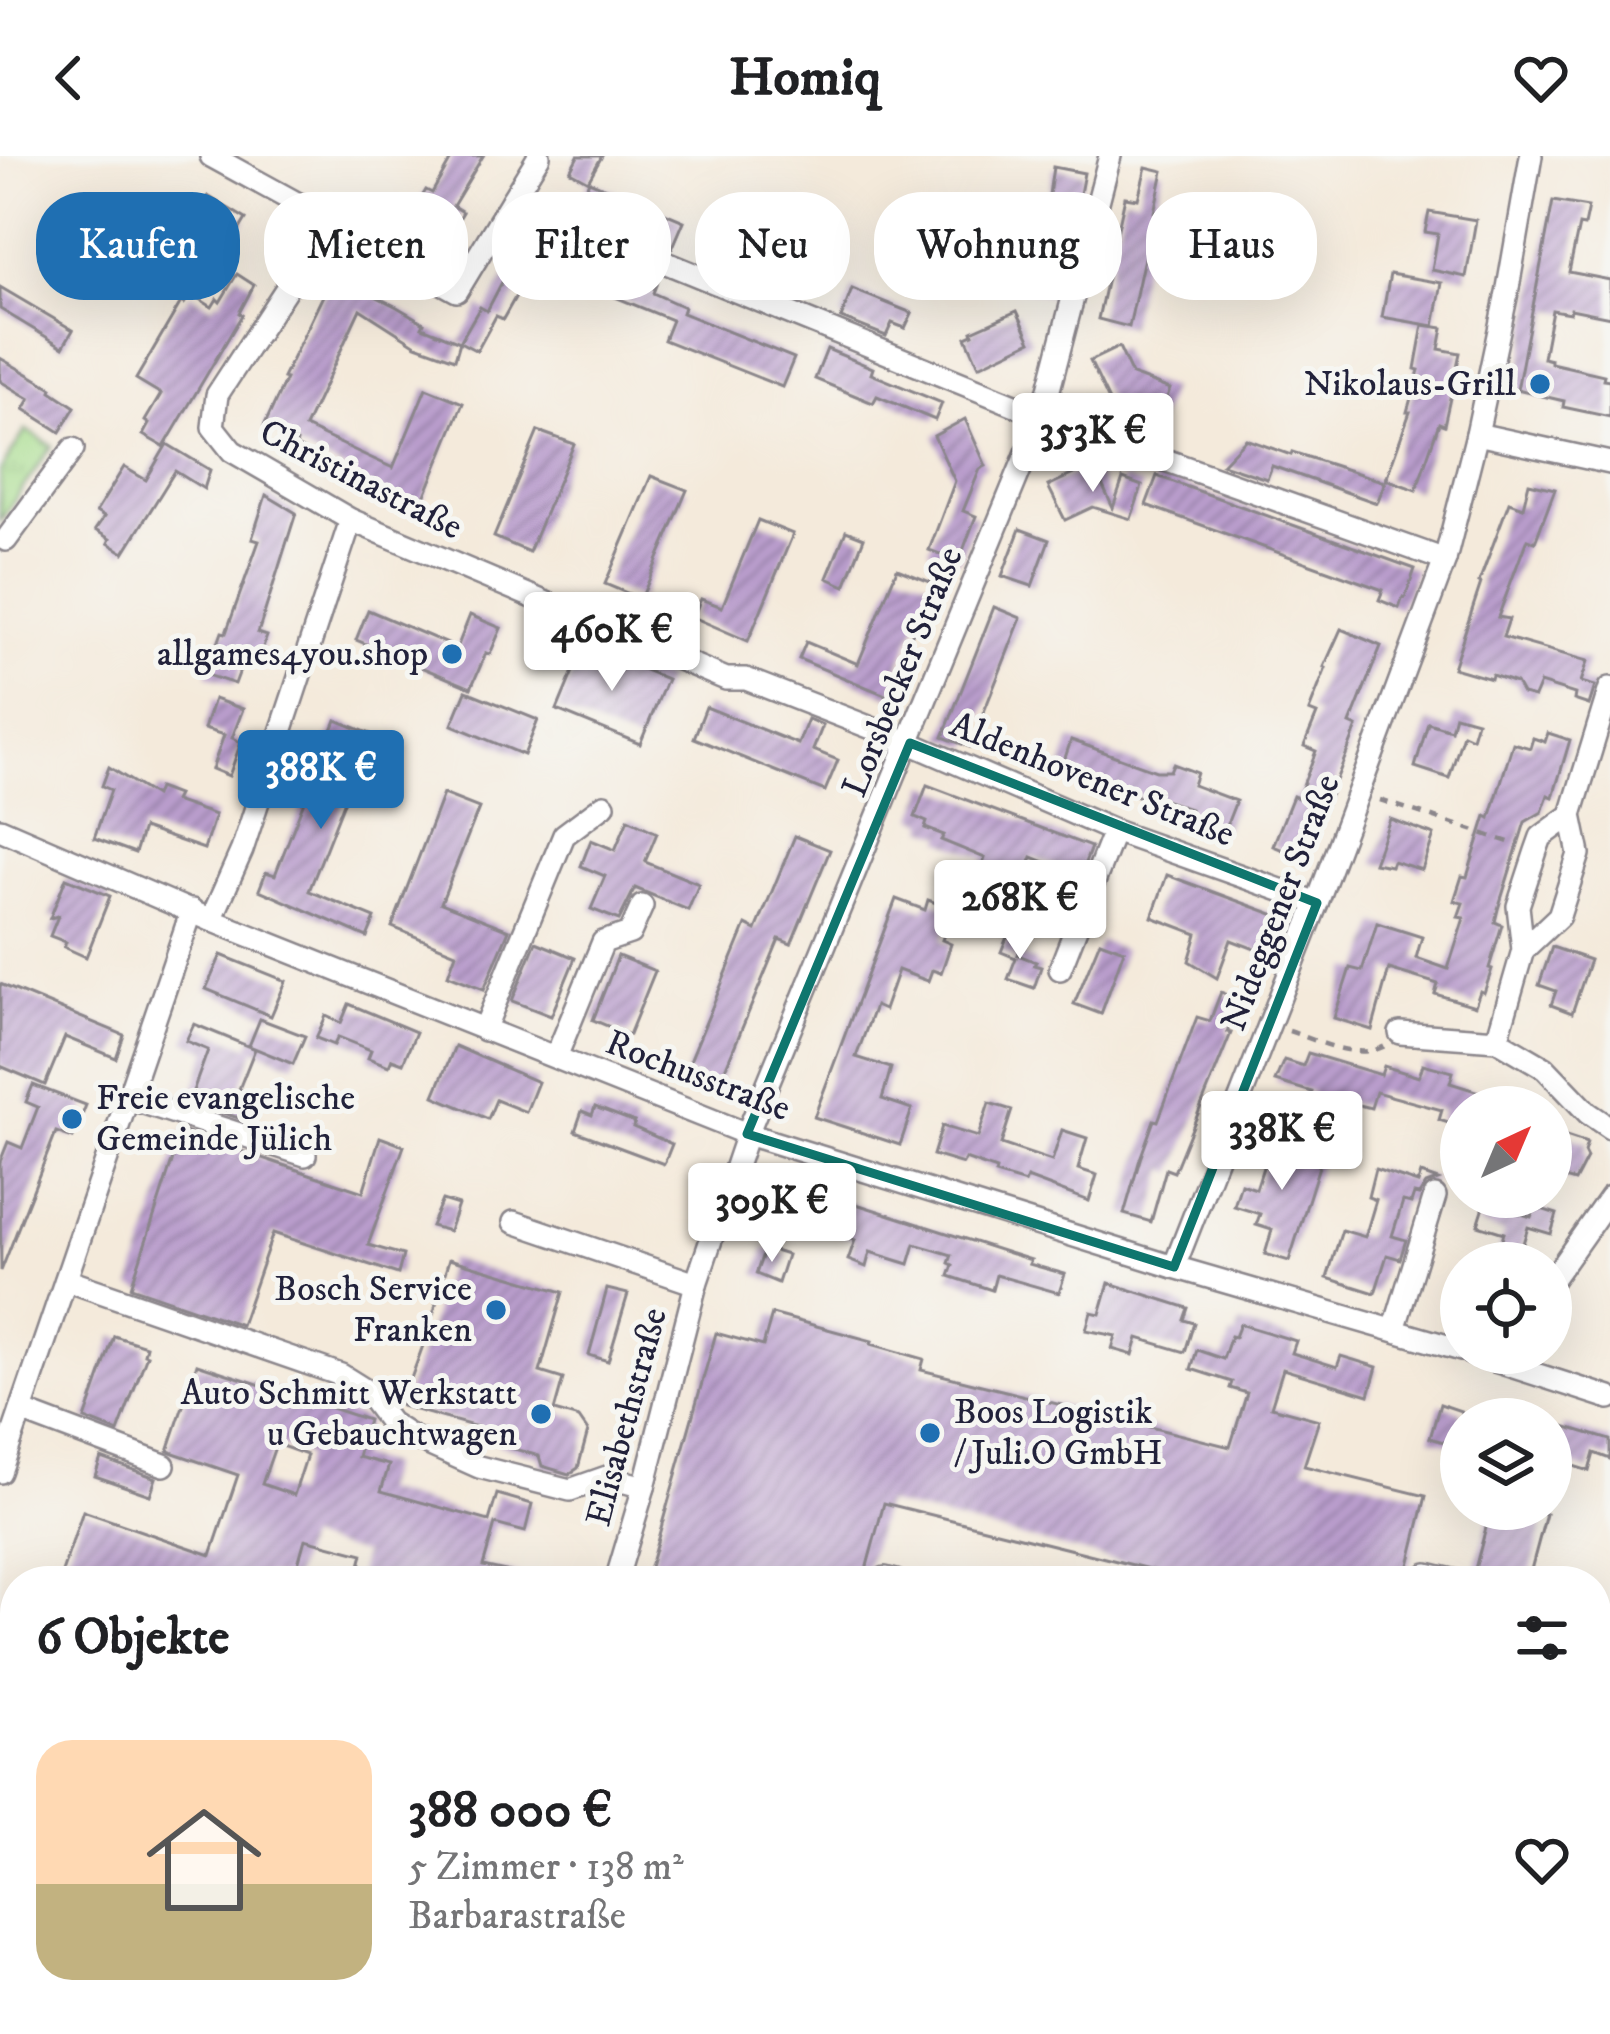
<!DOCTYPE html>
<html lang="de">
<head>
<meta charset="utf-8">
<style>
	:root { --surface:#fff; --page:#f6f6f6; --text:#202124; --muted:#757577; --line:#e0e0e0; --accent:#1f6fb2 }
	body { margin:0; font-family:"IM FELL DW Pica",serif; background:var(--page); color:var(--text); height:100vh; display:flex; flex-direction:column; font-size:45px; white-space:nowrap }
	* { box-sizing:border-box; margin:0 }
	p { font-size:39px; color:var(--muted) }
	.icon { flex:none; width:66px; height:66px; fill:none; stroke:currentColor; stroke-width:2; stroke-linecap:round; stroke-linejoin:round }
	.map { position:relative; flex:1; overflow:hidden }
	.side { position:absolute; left:0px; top:1410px; width:1611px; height:468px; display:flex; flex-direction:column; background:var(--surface); border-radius:48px 48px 0 0; box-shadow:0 12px 48px #0002 }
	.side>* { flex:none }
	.top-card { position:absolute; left:36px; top:36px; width:1539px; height:108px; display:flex; gap:24px }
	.needle { width:78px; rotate:44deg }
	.tools { position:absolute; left:1440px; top:930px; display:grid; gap:24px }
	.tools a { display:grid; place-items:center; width:132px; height:132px; border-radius:50%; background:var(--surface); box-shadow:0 12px 48px #0002; font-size:60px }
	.price { position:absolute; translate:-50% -102px; padding:0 27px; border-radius:12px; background:#fff; color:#222; font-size:39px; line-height:78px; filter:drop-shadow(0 3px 6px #0008) }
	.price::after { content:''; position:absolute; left:50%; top:72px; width:36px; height:27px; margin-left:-18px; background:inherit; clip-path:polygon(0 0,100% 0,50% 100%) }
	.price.active { background:var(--accent); color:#fff }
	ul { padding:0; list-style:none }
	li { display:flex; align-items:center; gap:36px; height:300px; padding:0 36px }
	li+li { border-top:3px solid var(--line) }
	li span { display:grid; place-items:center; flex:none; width:336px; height:240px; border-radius:36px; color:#555 }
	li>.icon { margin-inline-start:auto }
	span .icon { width:144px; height:144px; fill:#fffc; stroke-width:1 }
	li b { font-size:51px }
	h2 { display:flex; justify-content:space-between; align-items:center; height:144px; padding:0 36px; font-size:51px }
	.pill { padding:0 42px; border-radius:48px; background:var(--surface); box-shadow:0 12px 48px #0002; font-size:42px; line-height:108px }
	.pill.active { background:var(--accent); color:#fff }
	header { display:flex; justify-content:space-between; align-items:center; height:156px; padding:0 36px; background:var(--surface); font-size:54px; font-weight:700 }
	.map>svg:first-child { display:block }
</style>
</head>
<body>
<header><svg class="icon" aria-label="back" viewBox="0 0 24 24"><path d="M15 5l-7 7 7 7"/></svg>Homiq<svg class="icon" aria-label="heart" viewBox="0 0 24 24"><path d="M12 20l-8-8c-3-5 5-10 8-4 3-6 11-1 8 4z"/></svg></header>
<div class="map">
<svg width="1610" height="1878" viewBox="0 0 1610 1878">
	<defs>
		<pattern id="grass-tufts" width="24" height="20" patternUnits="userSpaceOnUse" patternTransform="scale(3)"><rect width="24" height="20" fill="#a7dd8d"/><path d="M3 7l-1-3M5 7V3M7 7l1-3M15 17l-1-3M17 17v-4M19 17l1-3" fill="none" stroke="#8fbd7b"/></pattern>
		<pattern id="forest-firs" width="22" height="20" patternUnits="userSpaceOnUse" patternTransform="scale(3)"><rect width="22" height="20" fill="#85bc78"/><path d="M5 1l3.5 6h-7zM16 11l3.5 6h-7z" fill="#6c9864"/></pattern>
		<pattern id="building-hatch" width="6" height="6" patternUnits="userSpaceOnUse" patternTransform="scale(3)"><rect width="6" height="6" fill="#b99dcc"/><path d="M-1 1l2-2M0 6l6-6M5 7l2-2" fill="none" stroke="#9680a7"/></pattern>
	</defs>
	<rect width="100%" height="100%" fill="#f6f6f2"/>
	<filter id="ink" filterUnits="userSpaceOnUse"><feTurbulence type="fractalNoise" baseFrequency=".00833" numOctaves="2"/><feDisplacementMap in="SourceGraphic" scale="24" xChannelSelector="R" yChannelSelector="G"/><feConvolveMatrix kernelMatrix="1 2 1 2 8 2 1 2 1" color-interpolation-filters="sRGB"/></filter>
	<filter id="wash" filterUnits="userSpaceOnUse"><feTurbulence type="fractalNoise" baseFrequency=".004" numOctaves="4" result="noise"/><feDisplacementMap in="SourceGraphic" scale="48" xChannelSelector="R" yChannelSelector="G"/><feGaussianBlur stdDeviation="2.7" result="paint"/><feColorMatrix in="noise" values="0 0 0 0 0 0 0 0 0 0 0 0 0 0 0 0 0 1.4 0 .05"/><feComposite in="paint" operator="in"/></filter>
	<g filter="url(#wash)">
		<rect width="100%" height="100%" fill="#f4eadb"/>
		<!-- grass -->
		<g fill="url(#grass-tufts)" stroke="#648064" stroke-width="3">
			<polygon points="26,274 52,290 0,365 0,315"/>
			<polygon points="1019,1863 1126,1863 1099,1878 997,1878"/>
		</g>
		<!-- forest -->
		<polygon fill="url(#forest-firs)" stroke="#546f5a" stroke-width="3" points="1472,1863 1582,1863 1581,1873 1584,1878 1455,1878"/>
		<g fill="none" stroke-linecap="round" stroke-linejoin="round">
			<!-- stream -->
			<g stroke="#69b3e1" stroke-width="6">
				<polyline points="1596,1792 1610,1783"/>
				<polyline points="1475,1878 1491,1863"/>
			</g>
		</g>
		<g id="blocks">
			<!-- building -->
			<g fill="url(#building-hatch)" fill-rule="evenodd">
				<polygon points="453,0 483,0 453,50 463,56 445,86 408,64 426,34 432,37"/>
				<polygon points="578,0 602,0 588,25 570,15"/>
				<polygon points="1053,11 1084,17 1067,105 1056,142 1007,129 1014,103 1032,109 1046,60"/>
				<polygon points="1146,11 1163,15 1129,171 1098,163 1125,41 1138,43"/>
				<polygon points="589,25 684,65 672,93 577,54"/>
				<polygon points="208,40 246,63 232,86 194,63"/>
				<polygon points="1553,45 1588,51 1584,70 1579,69 1569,116 1610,124 1610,161 1571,153 1570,157 1552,154 1543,202 1551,204 1551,207 1604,219 1603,223 1610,224 1610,261 1563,251 1564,245 1517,234"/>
				<polygon points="718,56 835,103 823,132 706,84"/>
				<polygon points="1429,56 1476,64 1466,121 1432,114 1438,78 1425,76"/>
				<polygon points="542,77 658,124 653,137 684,151 682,157 794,202 782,231 664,184 672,164 534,108 503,163 496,160 477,195 460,186 480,151 487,155 523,86 536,91"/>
				<polygon points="939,90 960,99 952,118 930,109"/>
				<polygon points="237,118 254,129 239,157 242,159 164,291 143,279 149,268 145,265 161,238 136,223 181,146 184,148 191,138 212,151 217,143 220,146"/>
				<polygon points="1390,118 1442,127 1434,170 1382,161"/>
				<polygon points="333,119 397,151 424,167 422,171 460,186 455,203 416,189 360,153 305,271 393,312 426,232 463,247 420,351 355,323 356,319 296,290 297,286 264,270 286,223 283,222"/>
				<polygon points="0,131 73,174 63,191 0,153"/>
				<polygon points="852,133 912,157 905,172 892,167 886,180 841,162"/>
				<polygon points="1017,155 1031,185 979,210 966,181 973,178 972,175"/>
				<polygon points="1423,169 1443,172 1439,193 1460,197 1444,269 1439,267 1416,334 1386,323 1410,256 1407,256 1419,214 1415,213"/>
				<polygon points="1119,191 1132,219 1170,233 1155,275 1137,269 1129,273 1121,270 1090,205"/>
				<polygon points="827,193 873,212 871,218 942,247 935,264 877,240 873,247 815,223"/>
				<polygon points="0,202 52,232 51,235 75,251 60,276 24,253 30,243 0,225"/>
				<polygon points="965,263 986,310 980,313 963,355 976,360 959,405 929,394 955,325 934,280"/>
				<polygon points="538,275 574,288 529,396 494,381"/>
				<polygon points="1246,283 1291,299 1292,296 1385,326 1377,347 1272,310 1267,323 1222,308"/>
				<polygon points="167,288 210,314 204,333 175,315 124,397 108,387 110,383 95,374 104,361 96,356 124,311 146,324"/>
				<polygon points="1093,309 1113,352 1123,323 1142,330 1131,363 1093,351 1065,364 1048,330"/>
				<polygon points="651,320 687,334 641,443 605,428"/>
				<polygon points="1157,320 1415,413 1405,442 1403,441 1399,452 1379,444 1383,434 1146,349"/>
				<polygon points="1529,327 1555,333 1535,386 1527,383 1498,461 1509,463 1503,481 1588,505 1581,526 1595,530 1589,549 1574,544 1575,538 1540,527 1534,541 1522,538 1516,527 1492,519 1491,523 1453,512 1481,427 1479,426 1509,346 1523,351"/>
				<polygon points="266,339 296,357 258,477 267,480 259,502 246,498 235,528 207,519 222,476 226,477 259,385 252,383"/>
				<polygon points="758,364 793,378 748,485 693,461 701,443 722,451"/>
				<polygon points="1020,373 1049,384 1032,430 1002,420"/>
				<polygon points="846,375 864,382 845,430 827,422"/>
				<polygon points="897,413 933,427 897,515 900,517 890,541 799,503 806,486 858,508"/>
				<polygon points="994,451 1021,462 970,591 943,581"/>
				<polygon points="368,454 457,492 470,459 501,472 490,498 486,497 471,532 356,484"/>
				<polygon points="1341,473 1381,490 1350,568 1357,571 1305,703 1273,690 1293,640 1298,642 1316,595 1304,590 1317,558 1309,555 1326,512 1324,511"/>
				<polygon points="584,489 667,523 640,588 557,554"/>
				<polygon points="466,535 538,564 524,599 452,569"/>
				<polygon points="214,543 243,553 232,582 241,586 229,620 212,613 224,579 204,573"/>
				<polygon points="706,551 798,588 808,563 823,569 813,594 838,604 825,635 694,582"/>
				<polygon points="1455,559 1477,565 1472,582 1463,578 1449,622 1415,611 1428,567 1451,574"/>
				<polygon points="336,564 371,578 309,735 375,762 367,781 259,734 266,716 275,719"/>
				<polygon points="1548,577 1570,584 1553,641 1548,639 1542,656 1525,666 1498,753 1495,766 1502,769 1489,812 1492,813 1484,837 1480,835 1475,850 1435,838 1438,828 1389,813 1372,874 1334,862 1350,812 1362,815 1377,767 1422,781 1416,802 1448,813 1464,762 1458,761 1463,747 1454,745 1462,720 1467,721 1486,660 1490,662 1513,587 1530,592 1533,582 1545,586"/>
				<polygon points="1071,584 1156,615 1170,615 1173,608 1197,617 1193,629 1236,645 1225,673 1189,658 1190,653 1161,643 1159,648 1062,611"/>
				<polygon points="109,611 155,640 158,632 177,639 174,645 215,659 204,693 143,672 135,697 94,682 111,634 102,630"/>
				<polygon points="927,629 1091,691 1080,720 1032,701 1024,723 983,708 985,702 941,684 944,679 925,672 927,666 915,661"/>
				<polygon points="443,638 479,652 441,747 509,774 484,833 448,819 456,797 392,771"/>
				<polygon points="628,663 657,677 645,706 699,728 688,754 635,732 619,764 591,753 605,720 581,710 591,684 615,694"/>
				<polygon points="1390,663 1434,679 1422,714 1393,705 1391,710 1374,707"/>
				<polygon points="795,680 830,694 791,788 779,783 718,930 685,917 746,769 756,774"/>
				<polygon points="1167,719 1281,761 1268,798 1231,784 1217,822 1189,805 1197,778 1152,761"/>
				<polygon points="66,722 110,740 86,801 64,791 66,786 50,780 58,760 50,762"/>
				<polygon points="896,743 925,754 928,744 953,753 942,784 951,788 941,817 932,814 928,825 898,814 884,854 875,850 856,901 891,912 882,943 912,953 900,989 814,961"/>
				<polygon points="1010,774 1025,780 1018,799 1036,806 1034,809 1041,811 1034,832 1008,823 1016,802 1001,796"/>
				<polygon points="1100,785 1124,794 1101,858 1074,848"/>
				<polygon points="536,786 575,802 551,860 512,845"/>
				<polygon points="1552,791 1590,804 1572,857 1551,849 1556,835 1539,829"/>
				<polygon points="221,799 286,825 271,860 206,833"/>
				<polygon points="618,800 655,815 629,879 593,864"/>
				<polygon points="0,828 124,879 116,902 65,881 45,929 0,910"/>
				<polygon points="1221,836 1239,844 1227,876 1231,877 1174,1016 1166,1013 1151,1066 1124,1058 1140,1003 1154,964 1158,965 1197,861 1210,865"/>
				<polygon points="349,848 416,876 403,907 392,903 389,910 368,902 371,894 338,881 334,889 316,882 326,860 341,867"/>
				<polygon points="260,863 305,880 293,908 249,890"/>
				<polygon points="194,868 255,893 239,933 251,937 242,963 189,946 208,894 186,885"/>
				<polygon points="455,890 538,926 526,956 496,944 488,963 434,940"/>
				<polygon points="1308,897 1381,919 1384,910 1419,921 1423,908 1453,916 1450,927 1514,947 1513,951 1461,951 1461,971 1439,964 1442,954 1376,936 1371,952 1329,942 1326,950 1310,944 1312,936 1275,925 1284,904 1303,910"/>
				<polygon points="33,929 86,949 73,982 56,976 1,1115 0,1006 8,986 22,992 38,951 26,946"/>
				<polygon points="989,947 1012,954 1001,988 1052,1005 1062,974 1087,982 1078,1013 1097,1019 1089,1045 1027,1022 1025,1027 995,1018 996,1014 965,1003 963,1008 933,999 942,970 978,981"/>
				<polygon points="595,951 635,966 633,971 672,988 664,1008 575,975 582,955 592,959"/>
				<polygon points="182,975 363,1036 380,981 404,990 368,1089 403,1099 398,1118 273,1077 241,1169 131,1131"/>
				<polygon points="1560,978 1587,987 1584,996 1587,1002 1575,1025 1551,1018 1551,994 1554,995"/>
				<polygon points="1273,980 1320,994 1316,1006 1320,1007 1289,1105 1265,1098 1272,1074 1256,1069 1260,1058 1234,1050 1241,1028 1256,1033"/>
				<polygon points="1375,1013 1418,1027 1421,1018 1438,1024 1426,1028 1419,1039 1414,1038 1411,1047 1403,1045 1392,1080 1406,1084 1400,1103 1387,1099 1375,1137 1327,1122 1342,1074 1365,1081 1376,1044 1368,1041"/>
				<polygon points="766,1022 796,1032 793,1043 842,1059 843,1055 847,1056 850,1046 1031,1104 1029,1108 1065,1118 1059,1137 996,1119 992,1134 949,1120 953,1109 949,1107 952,1099 915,1088 909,1108 870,1096 866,1111 848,1104 855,1084 775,1057 773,1062 756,1054"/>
				<polygon points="442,1044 458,1049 449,1075 431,1070"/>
				<polygon points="1485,1047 1531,1061 1535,1051 1557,1058 1551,1078 1528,1071 1517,1107 1494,1107 1504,1077 1478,1069"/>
				<polygon points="765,1092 787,1099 778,1127 756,1118"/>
				<polygon points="449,1103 563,1136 540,1216 563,1223 554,1255 579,1262 588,1275 578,1312 569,1318 542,1310 539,1300 497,1288 499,1277 401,1250 429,1173"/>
				<polygon points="1109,1127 1188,1152 1184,1164 1194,1167 1185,1196 1138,1182 1133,1199 1112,1193 1116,1180 1086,1174 1091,1156 1100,1158"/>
				<polygon points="607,1133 628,1138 608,1205 589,1199"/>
				<polygon points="772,1158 872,1185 871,1188 924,1203 921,1214 1230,1291 1247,1237 1230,1232 1232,1226 1191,1213 1197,1194 1223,1203 1231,1180 1235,1181 1240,1168 1296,1185 1292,1197 1337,1211 1341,1200 1377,1211 1369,1239 1283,1213 1271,1251 1319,1264 1304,1310 1426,1340 1405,1425 1197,1425 884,1347 863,1425 646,1425 716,1177 763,1190"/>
				<polygon points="114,1180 146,1190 144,1198 147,1199 118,1276 85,1263"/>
				<path d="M197 1208 368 1264 358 1301 389 1309 381 1335 489 1365 497 1338 532 1348 525 1376 495 1368 483 1410 519 1418 518 1425H356L363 1398 305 1383 293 1425 266 1418 264 1425H59L83 1355 211 1399 238 1319 168 1295ZM276 1288 307 1299 294 1339 262 1328Z"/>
				<polygon points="1440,1248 1461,1255 1461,1291 1430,1282"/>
				<polygon points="1564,1270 1610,1284 1610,1303 1594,1297 1589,1315 1551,1303 1551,1282 1560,1285"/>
				<polygon points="101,1302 156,1322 150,1339 95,1320"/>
				<polygon points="1491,1353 1526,1353 1546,1358 1528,1425 1475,1413"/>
			</g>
		</g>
	</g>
	<g filter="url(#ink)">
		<use href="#blocks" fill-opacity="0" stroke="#8b868b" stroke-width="3"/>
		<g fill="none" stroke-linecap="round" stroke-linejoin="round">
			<!-- minor casing -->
			<g stroke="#8b868b" stroke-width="26">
				<g id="minor">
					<polyline points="211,0 457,135 512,44 1042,260 1445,404"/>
					<polyline points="512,44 539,0"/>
					<polyline points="329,67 217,239 213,271 232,295 351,364 726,523 746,523 910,587 1114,675 1317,747"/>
					<polyline points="1477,278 1610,307"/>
					<polyline points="6,384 73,293"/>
					<polyline points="0,673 211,764 747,978 1174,1111 1461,1194"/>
					<polyline points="211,764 242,694 351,364"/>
					<polyline points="1523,794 1559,760 1579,698 1571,659"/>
					<polyline points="1060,813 1114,675"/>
					<polyline points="484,874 564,679 604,649"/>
					<polyline points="1400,877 1497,884 1545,912 1588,957 1610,972"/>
					<polyline points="1497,884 1523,794 1518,750 1536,695 1541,681 1571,659 1610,532"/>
					<polyline points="556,901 603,786 630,777 642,750"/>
					<polyline points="128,942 305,999"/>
					<polyline points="514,1066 696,1128"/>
					<polyline points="1174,1111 1317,747 1445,404 1477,278 1508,132 1531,0"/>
					<polyline points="66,1124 341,1219 365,1234 390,1267 410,1280 479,1311 570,1334 607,1321 644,1331"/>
					<polyline points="1551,1125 1610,1041"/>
					<polyline points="1394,1174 1435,1040"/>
					<polyline points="1470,1197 1610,1242"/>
					<polyline points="21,1255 164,1309"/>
					<polyline points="0,1316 192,754"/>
					<polyline points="885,1422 896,1425"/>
					<polyline points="616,1425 644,1331 696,1128 747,978 1042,260 1110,0"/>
					<polyline points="1426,1425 1427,1418 1456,1425"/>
					<polyline points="345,1863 375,1873 378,1863"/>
					<polyline points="191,1878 195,1863"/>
					<polyline points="288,1878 301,1863"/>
					<polyline points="481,1878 486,1863"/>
					<polyline points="787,1878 791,1863"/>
					<polyline points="895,1878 918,1863"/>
				</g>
			</g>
			<!-- path -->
			<g stroke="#8b868b" stroke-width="4.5" stroke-dasharray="9 9" stroke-linecap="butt">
				<polyline points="1380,644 1518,689"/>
				<path d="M1289 875C1319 885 1358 906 1387 889"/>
				<polyline points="1596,1771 1610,1762"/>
				<polyline points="1448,1878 1463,1863"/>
			</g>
			<!-- minor -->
			<use href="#minor" stroke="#fff" stroke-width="21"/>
		</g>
	</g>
	<!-- marked area -->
	<path fill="none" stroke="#0f766e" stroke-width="9" stroke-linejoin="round" d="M910 587 1317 747 1174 1111 747 978Z"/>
	<!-- markers -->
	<g fill="#1f6fb2" stroke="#f6f6f2" stroke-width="4.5">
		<circle cx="1540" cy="228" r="12"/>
		<circle cx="452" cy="498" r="12"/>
		<circle cx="72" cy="963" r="12"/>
		<circle cx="496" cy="1154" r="12"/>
		<circle cx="541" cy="1258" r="12"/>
		<circle cx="930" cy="1277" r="12"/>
	</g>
	<g text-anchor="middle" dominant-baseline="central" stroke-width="10" stroke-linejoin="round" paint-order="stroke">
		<!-- poi labels -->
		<g font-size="36" fill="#22223b" stroke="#f6f6f2" text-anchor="end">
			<text x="1516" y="228">Nikolaus-Grill</text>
			<text x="428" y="498">allgames4you.shop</text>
			<text x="96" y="942" text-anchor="start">Freie evangelische<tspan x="96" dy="41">Gemeinde Jülich</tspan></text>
			<text x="472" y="1133">Bosch Service<tspan x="472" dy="41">Franken</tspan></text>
			<text x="517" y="1237">Auto Schmitt Werkstatt<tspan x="517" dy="41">u Gebauchtwagen</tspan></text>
			<text x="954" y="1256" text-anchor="start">Boos Logistik<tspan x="954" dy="41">/ Juli.O GmbH</tspan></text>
		</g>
		<!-- street labels -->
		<g font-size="36" fill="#22223b" stroke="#f6f6f2">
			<text transform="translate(361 324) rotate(27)">Christinastraße</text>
			<text transform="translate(903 516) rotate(-68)">Lorsbecker Straße</text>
			<text transform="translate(1092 624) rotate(22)">Aldenhovener Straße</text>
			<text transform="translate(1281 747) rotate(-69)">Nideggener Straße</text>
			<text transform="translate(698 920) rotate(21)">Rochusstraße</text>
			<text transform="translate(627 1261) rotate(-75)">Elisabethstraße</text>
		</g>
	</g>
</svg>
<div class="tools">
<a><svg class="needle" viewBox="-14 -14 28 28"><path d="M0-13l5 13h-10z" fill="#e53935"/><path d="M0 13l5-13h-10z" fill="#757577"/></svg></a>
<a><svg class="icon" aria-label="locate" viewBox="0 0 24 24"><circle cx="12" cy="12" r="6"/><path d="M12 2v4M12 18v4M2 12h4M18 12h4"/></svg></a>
<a><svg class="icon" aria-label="layers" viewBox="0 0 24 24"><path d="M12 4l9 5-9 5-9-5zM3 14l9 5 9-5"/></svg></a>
</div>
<b class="price" style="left:1093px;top:339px">353K €</b>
<b class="price" style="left:612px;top:538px">460K €</b>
<b class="price active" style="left:321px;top:676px">388K €</b>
<b class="price" style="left:1020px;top:806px">268K €</b>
<b class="price" style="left:1282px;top:1037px">338K €</b>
<b class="price" style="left:772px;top:1109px">309K €</b>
<div class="top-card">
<a class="pill active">Kaufen</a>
<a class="pill">Mieten</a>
<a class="pill">Filter</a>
<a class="pill">Neu</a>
<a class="pill">Wohnung</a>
<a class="pill">Haus</a>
</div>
<section class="side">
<h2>6 Objekte<svg class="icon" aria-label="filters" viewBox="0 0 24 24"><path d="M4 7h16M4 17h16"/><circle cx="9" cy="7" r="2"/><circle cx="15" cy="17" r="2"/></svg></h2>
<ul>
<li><span style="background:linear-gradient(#ffd9b3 60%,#c2b280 0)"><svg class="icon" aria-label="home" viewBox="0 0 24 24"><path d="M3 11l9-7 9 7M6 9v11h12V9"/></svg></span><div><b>388 000 €</b><p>5 Zimmer · 138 m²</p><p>Barbarastraße</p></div><svg class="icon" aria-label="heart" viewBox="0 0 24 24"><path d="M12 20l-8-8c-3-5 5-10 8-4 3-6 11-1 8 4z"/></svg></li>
</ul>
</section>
</div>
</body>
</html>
